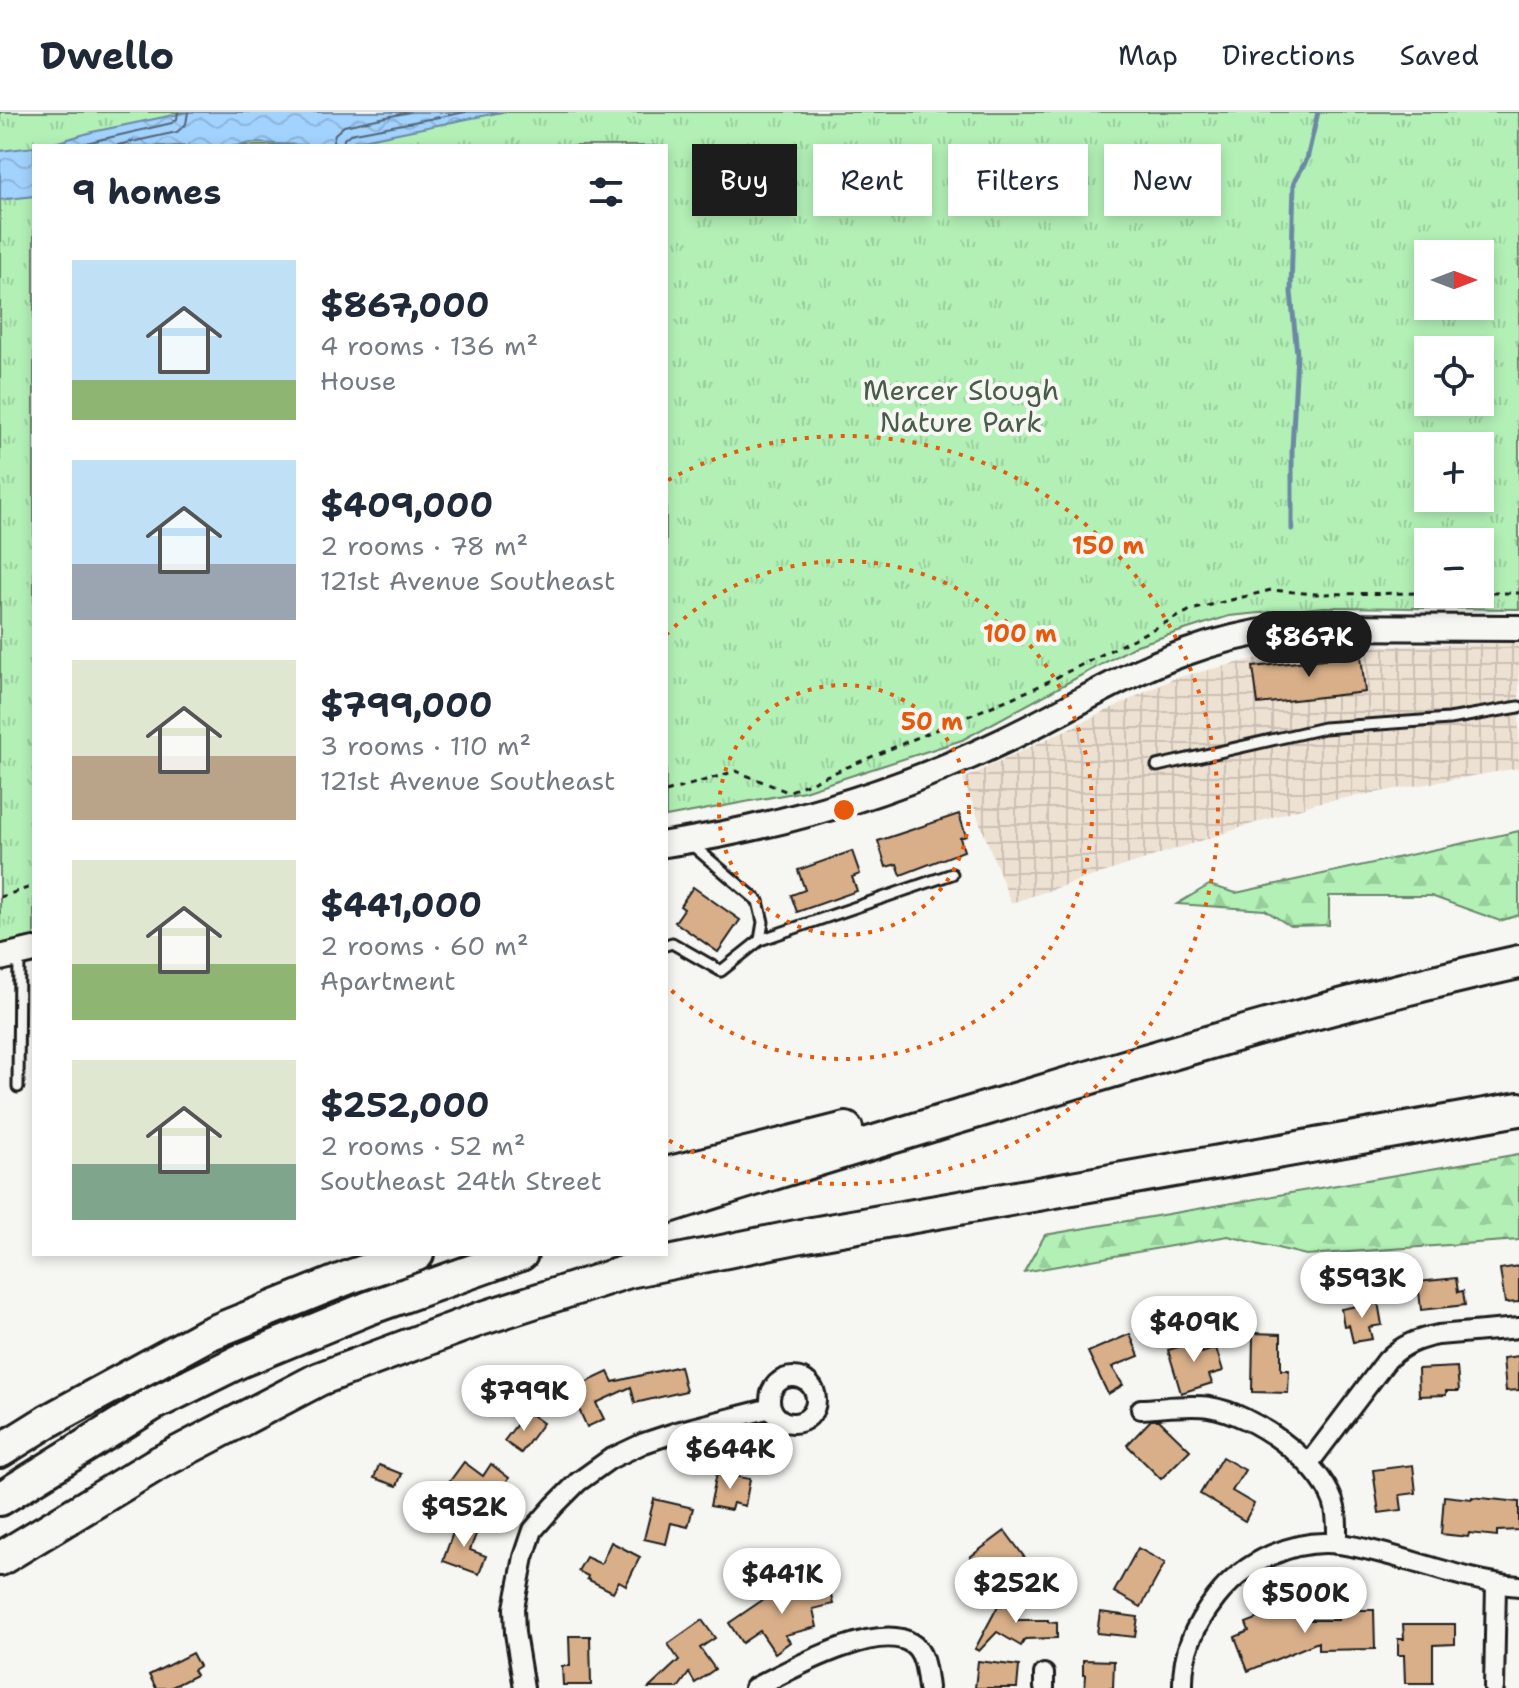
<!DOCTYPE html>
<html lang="en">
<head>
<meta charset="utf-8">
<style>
	:root { --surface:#fff; --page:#f6f6f7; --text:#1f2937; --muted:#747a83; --line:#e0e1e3; --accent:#1c1c1c }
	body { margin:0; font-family:"Shantell Sans",sans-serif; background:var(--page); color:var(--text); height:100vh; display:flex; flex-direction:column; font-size:30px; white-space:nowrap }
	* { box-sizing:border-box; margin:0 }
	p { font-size:26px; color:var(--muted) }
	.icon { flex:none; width:44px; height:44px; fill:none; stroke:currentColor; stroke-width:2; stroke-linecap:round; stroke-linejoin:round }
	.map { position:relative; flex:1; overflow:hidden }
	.panel { position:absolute; left:32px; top:32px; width:636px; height:1112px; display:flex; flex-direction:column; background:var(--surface); border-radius:0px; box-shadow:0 4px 12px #0003 }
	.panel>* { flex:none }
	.hud { position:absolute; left:692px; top:32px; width:706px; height:72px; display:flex; gap:16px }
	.needle { width:52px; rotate:90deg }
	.fabs { position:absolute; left:1414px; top:128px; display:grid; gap:16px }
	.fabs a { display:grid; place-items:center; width:80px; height:80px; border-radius:0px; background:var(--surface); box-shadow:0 4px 12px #0003; font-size:40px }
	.price { position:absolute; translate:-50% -68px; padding:0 18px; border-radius:28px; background:#fff; color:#222; font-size:26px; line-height:52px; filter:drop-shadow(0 2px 4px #0008) }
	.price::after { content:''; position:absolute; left:50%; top:48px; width:24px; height:18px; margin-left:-12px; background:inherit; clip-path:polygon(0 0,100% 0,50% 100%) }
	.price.current { background:var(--accent); color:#fff }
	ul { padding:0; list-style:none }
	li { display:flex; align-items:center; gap:24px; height:200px; padding:0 40px }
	li span { display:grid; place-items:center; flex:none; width:224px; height:160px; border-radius:0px; color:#555 }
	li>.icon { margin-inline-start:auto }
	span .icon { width:96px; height:96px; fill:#fffc; stroke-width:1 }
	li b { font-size:34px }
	h2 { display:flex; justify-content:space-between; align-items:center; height:96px; padding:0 40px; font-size:34px }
	.pill { padding:0 28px; border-radius:0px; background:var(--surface); box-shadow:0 4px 12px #0003; font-size:28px; line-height:72px }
	.pill.current { background:var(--accent); color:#fff }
	header { display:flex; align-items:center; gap:48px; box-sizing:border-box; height:112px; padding:0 40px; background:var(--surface); border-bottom:2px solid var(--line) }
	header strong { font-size:38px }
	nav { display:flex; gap:44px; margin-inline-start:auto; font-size:28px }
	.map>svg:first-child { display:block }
</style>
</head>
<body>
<header>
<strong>Dwello</strong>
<nav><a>Map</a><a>Directions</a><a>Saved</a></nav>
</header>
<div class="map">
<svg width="1519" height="1576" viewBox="0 0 1519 1576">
	<defs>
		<pattern id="industrial-grid" width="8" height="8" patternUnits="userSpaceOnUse" patternTransform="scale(2)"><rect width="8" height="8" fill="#ede1d2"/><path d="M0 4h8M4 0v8" fill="none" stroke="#cbc0b4"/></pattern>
		<pattern id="forest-firs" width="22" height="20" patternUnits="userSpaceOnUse" patternTransform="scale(2)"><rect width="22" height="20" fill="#b2f0b6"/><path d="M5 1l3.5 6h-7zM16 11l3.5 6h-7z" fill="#98cd9c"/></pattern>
		<pattern id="park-tufts" width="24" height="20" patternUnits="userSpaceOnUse" patternTransform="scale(2)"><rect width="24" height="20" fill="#b2f0b6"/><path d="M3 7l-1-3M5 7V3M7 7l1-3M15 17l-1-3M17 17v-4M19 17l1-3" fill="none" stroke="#98cd9c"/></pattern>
		<pattern id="water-waves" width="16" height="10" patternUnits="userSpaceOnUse" patternTransform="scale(2)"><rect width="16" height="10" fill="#a2d2fe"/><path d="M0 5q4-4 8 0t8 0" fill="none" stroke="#8bb4d9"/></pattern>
	</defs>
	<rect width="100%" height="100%" fill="#f6f6f2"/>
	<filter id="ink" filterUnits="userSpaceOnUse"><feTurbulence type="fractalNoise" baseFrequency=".0125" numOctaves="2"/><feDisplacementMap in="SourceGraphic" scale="16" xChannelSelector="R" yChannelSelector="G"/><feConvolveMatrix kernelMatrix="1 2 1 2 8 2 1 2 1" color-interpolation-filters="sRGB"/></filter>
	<g filter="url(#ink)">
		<!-- industrial -->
		<polygon fill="url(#industrial-grid)" points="1519,531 1519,656 1316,691 1011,791 963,667 1175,566 1300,536"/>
		<!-- forest -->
		<g fill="url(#forest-firs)" stroke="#678669" stroke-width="2">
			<polygon points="1519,719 1519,803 1500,809 1431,784 1329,784 1329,813 1290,814 1265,798 1177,792 1209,773 1236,781"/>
			<polygon points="1519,1042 1519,1128 1306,1143 1228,1124 1024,1160 1045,1123"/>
		</g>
		<!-- park -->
		<path fill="url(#park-tufts)" stroke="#678669" stroke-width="2" fill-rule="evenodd" d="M0 0H1519V497L1324 495 1229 504 1137 533 962 628 804 679 666 705V34H34V824L0 832ZM1428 142H1480V194H1428ZM1428 238H1480V290H1428ZM1428 334H1480V386H1428ZM1428 430H1480V482H1428Z"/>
		<!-- water -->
		<g fill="url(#water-waves)" stroke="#6c89a4" stroke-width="2">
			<polygon points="188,0 502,0 333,34 252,31 235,34 44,34 92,20"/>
			<polygon points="34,35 34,84 0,88 0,39"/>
		</g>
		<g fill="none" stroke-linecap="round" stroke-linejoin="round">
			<!-- shore -->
			<g stroke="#526576" stroke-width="2">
				<polyline points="73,34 172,11 177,7 178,0"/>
				<polyline points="113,34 177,20 186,12 188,0"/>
				<polyline points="332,34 335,22 344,14 410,0"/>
				<polyline points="343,34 344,27 350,22 466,0"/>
			</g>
			<!-- stream -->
			<polyline stroke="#6c89a4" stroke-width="5" points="1292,417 1292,338 1297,242 1291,180 1294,70 1307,47 1318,0"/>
		</g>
		<!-- building -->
		<g fill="#d8af89" stroke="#1c1c1c" stroke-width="2">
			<polygon points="1361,543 1365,580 1258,592 1253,555"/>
			<polygon points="959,702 966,724 960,726 964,739 901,763 897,752 886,755 878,729"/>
			<polygon points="852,739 860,762 852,765 857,779 797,800 791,783 805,778 798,758"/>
			<polygon points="693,775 740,808 718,840 675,810 684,797 680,794"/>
			<polygon points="1519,1154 1519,1190 1505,1191 1500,1157"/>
			<polygon points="1456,1166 1458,1180 1463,1179 1465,1193 1421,1198 1418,1170"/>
			<polygon points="1378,1190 1382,1213 1369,1215 1372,1227 1353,1230 1349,1213 1344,1214 1341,1197"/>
			<polygon points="1196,1220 1202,1241 1216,1236 1223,1259 1209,1263 1212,1271 1181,1281 1168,1238 1182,1234 1179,1226"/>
			<polygon points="1253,1221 1281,1222 1281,1258 1289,1258 1288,1281 1252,1280"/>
			<polygon points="1130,1222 1139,1244 1112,1255 1123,1273 1108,1282 1088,1240"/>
			<polygon points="1519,1244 1519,1278 1506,1279 1503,1246"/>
			<polygon points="680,1254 686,1279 635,1291 631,1275 596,1291 604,1307 587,1315 570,1278 608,1260 613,1270"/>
			<polygon points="1457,1255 1459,1279 1446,1279 1446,1283 1419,1284 1418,1257"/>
			<polygon points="529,1301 543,1311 521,1341 504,1329 517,1312 519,1314"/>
			<polygon points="1151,1308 1159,1308 1190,1338 1161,1367 1127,1333"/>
			<polygon points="1222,1345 1245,1358 1232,1379 1254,1392 1245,1409 1200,1382"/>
			<polygon points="464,1350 483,1364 491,1352 509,1366 503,1374 518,1385 507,1400 487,1385 481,1392 450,1369"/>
			<polygon points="379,1353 402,1362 397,1374 374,1366"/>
			<polygon points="1413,1353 1416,1381 1400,1383 1402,1398 1379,1401 1373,1358"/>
			<polygon points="717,1361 750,1367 745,1394 733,1391 731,1398 710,1394"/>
			<polygon points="1444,1384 1472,1387 1472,1385 1519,1390 1519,1418 1497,1419 1497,1424 1469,1421 1468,1425 1441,1422"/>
			<polygon points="654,1387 693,1396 688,1415 671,1411 666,1432 644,1427"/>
			<polygon points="457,1409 478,1417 470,1438 486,1444 479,1462 443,1449"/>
			<polygon points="1005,1419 1025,1446 1011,1457 1004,1448 983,1463 970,1445"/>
			<polygon points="611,1430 640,1445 626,1473 619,1469 613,1480 587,1467 588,1464 578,1459 586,1445 601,1452"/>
			<polygon points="1138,1436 1165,1451 1141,1495 1114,1480"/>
			<polygon points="828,1471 833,1492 813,1497 817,1515 785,1523 790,1530 775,1541 760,1519 742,1531 729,1511 767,1485 768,1487"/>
			<polygon points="1008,1482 1025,1492 1016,1508 1048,1508 1048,1510 1057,1511 1057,1526 1025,1527 1021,1534 997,1520 979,1539 975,1537 999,1492 1001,1494"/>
			<polygon points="1338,1498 1374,1498 1375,1537 1318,1538 1318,1530 1248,1559 1235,1525 1249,1519 1246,1511 1274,1500 1277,1506 1295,1499 1299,1508 1338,1508"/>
			<polygon points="1100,1500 1138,1505 1135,1525 1097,1521"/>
			<polygon points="702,1508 715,1526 700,1536 715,1557 695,1571 689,1561 678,1576 649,1576 679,1548 668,1532"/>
			<polygon points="1403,1512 1455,1512 1455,1532 1433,1533 1433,1571 1405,1571 1404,1543 1398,1543 1398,1527 1404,1527"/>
			<polygon points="569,1524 590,1524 591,1573 563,1573 562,1554 570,1554"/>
			<polygon points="192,1541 199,1554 193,1558 196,1563 170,1576 156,1576 149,1563"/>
			<polygon points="1083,1548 1114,1549 1113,1576 1085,1576 1086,1563 1083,1563"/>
			<polygon points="978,1549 1019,1554 1017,1576 975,1576"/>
		</g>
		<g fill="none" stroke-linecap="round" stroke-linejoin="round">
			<!-- lane casing -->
			<g stroke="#1c1c1c" stroke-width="15">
				<g id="lane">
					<polyline points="1157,654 1324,616 1449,607 1519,595"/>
					<polyline points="691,732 758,789 763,810 760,828"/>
					<polyline points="666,833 672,831 721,859 760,828 952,762"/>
					<polyline points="18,975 19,845"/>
				</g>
			</g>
			<!-- street casing -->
			<g stroke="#1c1c1c" stroke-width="24">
				<g id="street">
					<circle cx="793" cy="1288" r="23"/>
					<path d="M1141 1297C1163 1296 1188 1292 1209 1295 1253 1302 1317 1347 1333 1389 1338 1402 1337 1418 1337 1432"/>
					<path d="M1309 1351 1387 1248C1402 1233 1417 1227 1438 1223L1519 1216"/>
					<polyline points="1044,1562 1044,1576"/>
					<polyline points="524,1576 515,1521 514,1496 524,1445 533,1418 555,1393 578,1370 610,1347 644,1331 677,1320 771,1296"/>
					<path d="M754 1576C788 1559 876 1509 911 1531 925 1539 926 1561 928 1576"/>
					<path d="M1183 1576C1182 1540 1194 1514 1216 1486 1244 1450 1293 1426 1340 1432 1401 1441 1458 1469 1519 1474"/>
					<polyline points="1494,1576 1496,1472"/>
				</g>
			</g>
			<!-- secondary casing -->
			<g stroke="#1c1c1c" stroke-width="30">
				<g id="secondary">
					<path d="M666 732C785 714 895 681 1003 629 1062 601 1122 563 1184 541 1222 527 1262 518 1303 515L1519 516"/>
					<polyline points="0,846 34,838"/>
				</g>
			</g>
			<!-- highway casing -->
			<g stroke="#1c1c1c" stroke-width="38">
				<g id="highway">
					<polyline points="666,1062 846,1017"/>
					<path d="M666 1095C789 1055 914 1018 1038 981 1197 933 1357 886 1519 850"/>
					<polyline points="0,1339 48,1309 206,1223 352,1164 417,1142"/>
					<polyline points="0,1387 151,1293 240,1249 369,1196 521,1142"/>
					<polyline points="0,1447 155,1353 319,1267 480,1207 629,1159 801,1124 1519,997"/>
				</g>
			</g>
			<!-- path -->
			<g stroke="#1c1c1c" stroke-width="3" stroke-dasharray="6 6" stroke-linecap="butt">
				<polyline points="1480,481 1519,481"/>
				<polyline points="666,680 736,659 788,680 1035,576 1191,498 1271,478 1316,482 1428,481"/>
				<polyline points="0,785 34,774"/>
			</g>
			<!-- lane -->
			<use href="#lane" stroke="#f6f6f2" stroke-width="9"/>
			<!-- street -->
			<use href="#street" stroke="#f6f6f2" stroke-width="18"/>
			<!-- secondary -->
			<use href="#secondary" stroke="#f6f6f2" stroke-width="24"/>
			<!-- highway -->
			<use href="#highway" stroke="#f6f6f2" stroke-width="32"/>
		</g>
	</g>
	<!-- distance rings -->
	<g fill="none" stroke="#e8590c" stroke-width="4" stroke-dasharray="4 8">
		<circle cx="844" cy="698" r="125"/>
		<path d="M666 523A249 249 0 1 1 666 873"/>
		<path d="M668 368A374 374 0 1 1 668 1028"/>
	</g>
	<g text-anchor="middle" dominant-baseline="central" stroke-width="8" stroke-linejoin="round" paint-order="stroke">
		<!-- park labels -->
		<g font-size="28" fill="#495c4a" stroke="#f6f6f2">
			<text x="961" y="278">Mercer Slough<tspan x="961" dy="32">Nature Park</tspan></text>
		</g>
	</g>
	<circle cx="844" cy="698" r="12" fill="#e8590c" stroke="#f6f6f2" stroke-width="4"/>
	<g font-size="24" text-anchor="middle" font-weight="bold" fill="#e8590c" stroke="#f6f6f2" stroke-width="8" stroke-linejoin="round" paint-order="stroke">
		<text x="1108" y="442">150 m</text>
		<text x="1020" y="530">100 m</text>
		<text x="932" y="618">50 m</text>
	</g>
</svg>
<div class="fabs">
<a><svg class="needle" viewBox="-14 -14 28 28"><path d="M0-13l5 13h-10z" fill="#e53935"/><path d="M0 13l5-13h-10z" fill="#747a83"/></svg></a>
<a><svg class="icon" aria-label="locate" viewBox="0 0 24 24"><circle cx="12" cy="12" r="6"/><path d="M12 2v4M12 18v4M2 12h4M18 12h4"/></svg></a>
<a>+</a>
<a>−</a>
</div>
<b class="price current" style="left:1309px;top:567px">$867K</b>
<b class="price" style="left:1362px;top:1208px">$593K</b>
<b class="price" style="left:1194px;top:1252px">$409K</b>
<b class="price" style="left:524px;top:1321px">$799K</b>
<b class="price" style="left:730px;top:1379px">$644K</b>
<b class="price" style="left:464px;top:1437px">$952K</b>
<b class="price" style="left:782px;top:1504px">$441K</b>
<b class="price" style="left:1016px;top:1513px">$252K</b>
<b class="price" style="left:1305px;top:1523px">$500K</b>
<div class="hud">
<a class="pill current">Buy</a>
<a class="pill">Rent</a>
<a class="pill">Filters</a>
<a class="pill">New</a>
</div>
<section class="panel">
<h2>9 homes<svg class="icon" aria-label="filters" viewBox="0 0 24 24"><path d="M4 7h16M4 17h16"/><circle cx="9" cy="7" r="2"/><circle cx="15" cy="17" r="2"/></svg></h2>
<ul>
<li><span style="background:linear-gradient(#bfe0f5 75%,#8fb573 0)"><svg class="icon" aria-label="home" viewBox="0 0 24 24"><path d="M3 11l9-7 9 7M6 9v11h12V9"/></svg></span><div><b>$867,000</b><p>4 rooms · 136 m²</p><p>House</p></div></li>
<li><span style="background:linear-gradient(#bfe0f5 65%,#9aa5b1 0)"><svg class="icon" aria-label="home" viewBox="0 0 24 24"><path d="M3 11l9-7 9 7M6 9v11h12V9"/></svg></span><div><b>$409,000</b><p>2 rooms · 78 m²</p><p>121st Avenue Southeast</p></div></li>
<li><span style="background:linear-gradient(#dfe7d0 60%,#b9a48a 0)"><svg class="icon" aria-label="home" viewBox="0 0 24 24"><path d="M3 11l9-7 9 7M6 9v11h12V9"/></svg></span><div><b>$799,000</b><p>3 rooms · 110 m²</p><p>121st Avenue Southeast</p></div></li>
<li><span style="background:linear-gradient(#dfe7d0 65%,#8fb573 0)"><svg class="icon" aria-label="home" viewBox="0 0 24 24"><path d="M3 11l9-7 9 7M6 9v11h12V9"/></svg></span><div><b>$441,000</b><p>2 rooms · 60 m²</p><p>Apartment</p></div></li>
<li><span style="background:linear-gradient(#dfe7d0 65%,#7fa58c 0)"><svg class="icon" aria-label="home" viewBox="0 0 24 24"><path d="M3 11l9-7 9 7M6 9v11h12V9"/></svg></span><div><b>$252,000</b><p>2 rooms · 52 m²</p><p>Southeast 24th Street</p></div></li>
</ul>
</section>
</div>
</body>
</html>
